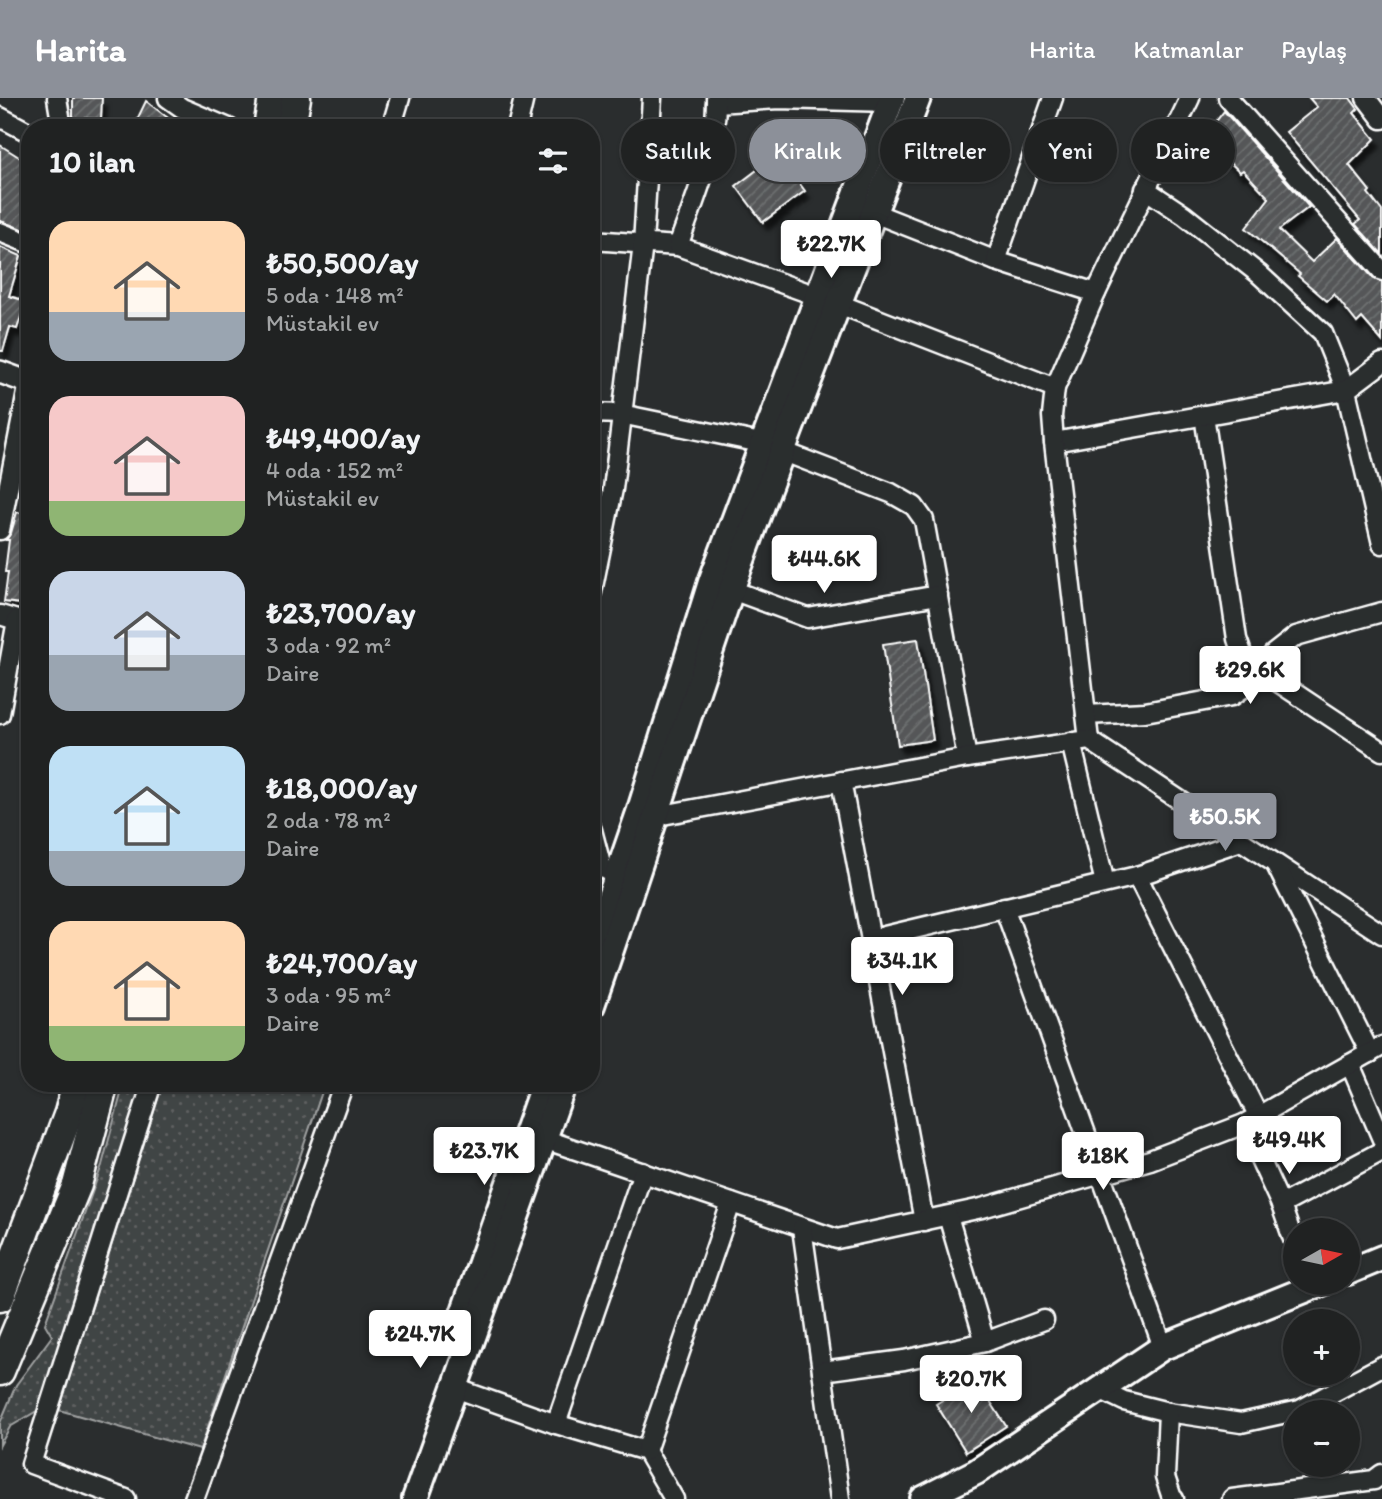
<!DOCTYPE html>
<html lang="tr">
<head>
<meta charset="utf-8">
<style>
	:root { --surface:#202222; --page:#282a2a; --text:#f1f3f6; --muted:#a2a4a5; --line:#3d3f40; --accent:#8c9099 }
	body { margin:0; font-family:Itim,sans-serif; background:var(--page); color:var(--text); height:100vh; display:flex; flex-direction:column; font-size:26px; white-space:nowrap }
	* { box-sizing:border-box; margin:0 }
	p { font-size:23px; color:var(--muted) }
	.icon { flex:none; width:38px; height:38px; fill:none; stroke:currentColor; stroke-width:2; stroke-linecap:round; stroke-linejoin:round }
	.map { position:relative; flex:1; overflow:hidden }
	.side { position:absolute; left:21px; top:21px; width:579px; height:973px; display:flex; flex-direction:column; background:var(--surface); border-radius:28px; box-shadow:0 2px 5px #0004,0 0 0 2px var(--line) }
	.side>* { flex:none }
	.guide { position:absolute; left:621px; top:21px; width:654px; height:63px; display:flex; gap:14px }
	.needle { width:46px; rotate:81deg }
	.controls { position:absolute; left:1283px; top:1120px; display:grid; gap:14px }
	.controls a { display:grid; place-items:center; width:77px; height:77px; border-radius:50%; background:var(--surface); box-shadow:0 2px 5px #0004,0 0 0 2px var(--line); font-size:35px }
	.price { position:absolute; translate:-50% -60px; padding:0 16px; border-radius:7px; background:#fff; color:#222; font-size:23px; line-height:46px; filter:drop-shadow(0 2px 4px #0008) }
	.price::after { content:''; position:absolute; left:50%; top:42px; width:21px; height:16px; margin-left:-10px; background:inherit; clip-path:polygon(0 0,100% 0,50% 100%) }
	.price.on { background:var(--accent); color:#fff }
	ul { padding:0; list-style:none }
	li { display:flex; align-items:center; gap:21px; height:175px; padding:0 28px }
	li span { display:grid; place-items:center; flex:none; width:196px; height:140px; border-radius:21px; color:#555 }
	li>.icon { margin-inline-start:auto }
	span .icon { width:84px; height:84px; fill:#fffc; stroke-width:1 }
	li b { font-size:30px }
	h2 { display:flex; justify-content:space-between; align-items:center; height:84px; padding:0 28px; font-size:30px }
	.chip { padding:0 24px; border-radius:32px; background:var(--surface); box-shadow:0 2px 5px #0004,0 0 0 2px var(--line); font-size:24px; line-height:63px }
	.chip.on { background:var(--accent); color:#fff }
	header { display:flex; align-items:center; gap:42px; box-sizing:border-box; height:98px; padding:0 35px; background:var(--accent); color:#fff }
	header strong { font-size:33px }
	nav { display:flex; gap:38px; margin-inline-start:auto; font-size:24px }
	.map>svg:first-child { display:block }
</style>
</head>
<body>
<header>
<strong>Harita</strong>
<nav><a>Harita</a><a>Katmanlar</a><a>Paylaş</a></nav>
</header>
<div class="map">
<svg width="1382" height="1401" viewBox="0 0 1382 1401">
	<defs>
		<pattern id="grass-dots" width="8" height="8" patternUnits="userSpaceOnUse" patternTransform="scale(1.75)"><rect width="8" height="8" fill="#414445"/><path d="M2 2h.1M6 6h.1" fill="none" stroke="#5e6061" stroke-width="1.8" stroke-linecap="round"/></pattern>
		<pattern id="building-hatch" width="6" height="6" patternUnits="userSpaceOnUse" patternTransform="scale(1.75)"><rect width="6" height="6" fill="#555758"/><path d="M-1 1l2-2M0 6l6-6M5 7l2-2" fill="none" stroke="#6e7071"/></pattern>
		<filter id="shadow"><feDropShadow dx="4.5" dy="8" stdDeviation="2" flood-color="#0009"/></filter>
	</defs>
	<rect width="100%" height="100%" fill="#2a2d2e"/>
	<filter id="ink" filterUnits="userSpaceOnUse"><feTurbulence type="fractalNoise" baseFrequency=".0143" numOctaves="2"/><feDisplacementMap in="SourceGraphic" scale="14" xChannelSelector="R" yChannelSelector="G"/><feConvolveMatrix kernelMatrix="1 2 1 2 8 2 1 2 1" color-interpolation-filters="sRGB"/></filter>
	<g filter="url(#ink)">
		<!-- grass -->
		<g fill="url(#grass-dots)" stroke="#a0a2a2" stroke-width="2">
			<polygon points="124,985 147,985 40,1311 10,1329 0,1347 0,1325 16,1287 52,1238 45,1226 102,1067"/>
			<polygon points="163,985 325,985 200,1352 59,1312"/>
		</g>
		<!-- building -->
		<g fill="url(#building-hatch)" stroke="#fff" stroke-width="2" filter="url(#shadow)">
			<polygon points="73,0 102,0 101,21 73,20"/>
			<polygon points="1309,0 1350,0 1358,11 1354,15 1375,41 1349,67 1370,93 1368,95 1382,113 1382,156 1355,126 1360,122 1286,34 1317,9"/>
			<polygon points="146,3 181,30 133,30"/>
			<polygon points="1224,13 1309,109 1279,132 1312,164 1337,140 1374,181 1382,184 1382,243 1362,220 1357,225 1334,196 1327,203 1298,178 1300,176 1246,130 1269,100 1243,72 1240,74 1223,58 1225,57 1214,26"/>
			<polygon points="0,47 30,66 30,134 0,123"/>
			<polygon points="778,56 805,93 763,124 736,88"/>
			<polygon points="0,149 21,158 9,198 26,203 17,231 10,229 3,253 0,253"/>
			<polygon points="17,414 30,417 30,507 4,504 8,474 5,474 9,442 6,442 11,435"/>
			<polygon points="918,541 933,642 898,647 883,546"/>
			<polygon points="976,1281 1006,1328 966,1354 936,1306"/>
		</g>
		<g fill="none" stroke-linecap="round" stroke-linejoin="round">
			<!-- minor casing -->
			<g stroke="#fff" stroke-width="23">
				<g id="minor">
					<polyline points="57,0 62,30"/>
					<polyline points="168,0 182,10 229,30"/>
					<polyline points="1228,0 1382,173"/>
					<polyline points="1366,0 1382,21"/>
					<polyline points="716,5 779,1 890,4"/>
					<polyline points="0,19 30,35"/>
					<polyline points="392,27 400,0"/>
					<polyline points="517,30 524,0"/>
					<polyline points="1145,91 1184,117 1259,176 1323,235 1346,292 1382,446"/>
					<polyline points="874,115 996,163 1096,195"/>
					<polyline points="0,134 30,146"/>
					<polyline points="592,142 678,148 839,206 1055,290"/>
					<path d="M678 148C695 100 717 52 716 0"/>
					<polyline points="996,163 1053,0"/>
					<polyline points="592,315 621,316 761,345 891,395 914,408 924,422 967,660"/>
					<polyline points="1204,317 1237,541 1243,558 1260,572 1382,653"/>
					<polyline points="1054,344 1346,292 1382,265"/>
					<polyline points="0,432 30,279"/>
					<polyline points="721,488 808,520 938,497"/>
					<polyline points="592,494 613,391 643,146 652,0"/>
					<polyline points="0,517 17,522 30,522"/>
					<polyline points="0,616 17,522"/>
					<polyline points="1086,617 1145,614 1232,598 1249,586 1273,556 1296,538 1382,514"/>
					<polyline points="1089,642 1054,344 1052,318 1055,290 1096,195 1190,0"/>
					<polyline points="1071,644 1105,785"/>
					<polyline points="841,683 924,1123"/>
					<polyline points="646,716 657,718 967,660 1089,642 1382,836"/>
					<polyline points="592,732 602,770"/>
					<polyline points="1276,767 1370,955"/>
					<polyline points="592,771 602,770 628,781"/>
					<polyline points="1137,778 1258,1017"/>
					<polyline points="1004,809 1163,1249"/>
					<polyline points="872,841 1137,778 1241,743"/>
					<polyline points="1350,966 1382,1041"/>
					<polyline points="1244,1026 1281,1107 1295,1147"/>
					<polyline points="544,1041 837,1141 982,1110 1150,1062 1244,1026 1382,948"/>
					<polyline points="1281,1107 1382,1053"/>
					<polyline points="948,1118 985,1244"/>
					<polyline points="802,1130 840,1401"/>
					<polyline points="822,1273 904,1262 985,1244 1044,1222"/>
					<polyline points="455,1290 556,1326 646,1353 674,1401"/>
					<polyline points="1099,1291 1124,1303 1168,1314 1241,1325 1300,1312 1382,1268"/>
					<polyline points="1168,1314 1165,1379 1172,1400 1174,1401"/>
					<polyline points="556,1326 643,1074"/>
					<polyline points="646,1353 731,1105"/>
					<polyline points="126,1401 31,1366 152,985"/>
					<polyline points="194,1401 344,985"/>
					<polyline points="1232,1401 1374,1382 1382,1376"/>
				</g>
			</g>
			<!-- tertiary casing -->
			<g stroke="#fff" stroke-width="26">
				<polyline id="tertiary" points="0,274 30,285"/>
			</g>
			<!-- secondary casing -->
			<g stroke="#fff" stroke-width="30">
				<g id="secondary">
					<polyline points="592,851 639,715 711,484 892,0"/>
					<path d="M592 907C640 769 684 629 732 490 790 326 856 163 918 0"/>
					<polyline points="1348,1174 1382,1160"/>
					<polyline points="456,1236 544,985"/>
					<polyline points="415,1401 564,985"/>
					<polyline points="923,1401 976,1374 1163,1249 1322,1185"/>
				</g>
			</g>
			<!-- trunk casing -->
			<g stroke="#fff" stroke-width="33">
				<g id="trunk">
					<polyline points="268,30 273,0"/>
					<polyline points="291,30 296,0"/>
					<polyline points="0,1199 69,1015 77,985"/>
					<polyline points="0,1273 77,1087 104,985"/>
				</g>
			</g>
			<!-- minor -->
			<use href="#minor" stroke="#2a2d2e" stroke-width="18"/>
			<!-- tertiary -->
			<use href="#tertiary" stroke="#2a2d2e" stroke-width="21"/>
			<!-- secondary -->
			<use href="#secondary" stroke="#2a2d2e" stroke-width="24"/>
			<!-- trunk -->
			<use href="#trunk" stroke="#2a2d2e" stroke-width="28"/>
		</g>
	</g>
</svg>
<div class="controls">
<a><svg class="needle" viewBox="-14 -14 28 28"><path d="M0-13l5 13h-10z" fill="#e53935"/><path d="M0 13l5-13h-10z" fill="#a2a4a5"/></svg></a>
<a>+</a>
<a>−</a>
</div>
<b class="price" style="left:831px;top:182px">₺22.7K</b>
<b class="price" style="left:824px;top:497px">₺44.6K</b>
<b class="price" style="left:1250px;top:608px">₺29.6K</b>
<b class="price on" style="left:1225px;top:755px">₺50.5K</b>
<b class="price" style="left:902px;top:899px">₺34.1K</b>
<b class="price" style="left:1289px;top:1078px">₺49.4K</b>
<b class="price" style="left:484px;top:1089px">₺23.7K</b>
<b class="price" style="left:1103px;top:1094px">₺18K</b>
<b class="price" style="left:420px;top:1272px">₺24.7K</b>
<b class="price" style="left:971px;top:1317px">₺20.7K</b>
<div class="guide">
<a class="chip">Satılık</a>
<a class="chip on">Kiralık</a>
<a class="chip">Filtreler</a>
<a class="chip">Yeni</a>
<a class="chip">Daire</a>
</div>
<section class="side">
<h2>10 ilan<svg class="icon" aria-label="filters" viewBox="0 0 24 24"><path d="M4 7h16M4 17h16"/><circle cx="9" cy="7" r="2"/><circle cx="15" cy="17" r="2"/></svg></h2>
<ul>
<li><span style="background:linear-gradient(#ffd9b3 65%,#9aa5b1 0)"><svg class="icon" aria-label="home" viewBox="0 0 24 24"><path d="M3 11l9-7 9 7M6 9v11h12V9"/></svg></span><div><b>₺50,500/ay</b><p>5 oda · 148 m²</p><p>Müstakil ev</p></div></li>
<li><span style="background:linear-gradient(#f6c9c9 75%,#8fb573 0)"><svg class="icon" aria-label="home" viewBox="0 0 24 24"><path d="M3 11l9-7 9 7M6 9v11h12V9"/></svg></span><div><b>₺49,400/ay</b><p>4 oda · 152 m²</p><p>Müstakil ev</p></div></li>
<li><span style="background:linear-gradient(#c9d6e8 60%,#9aa5b1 0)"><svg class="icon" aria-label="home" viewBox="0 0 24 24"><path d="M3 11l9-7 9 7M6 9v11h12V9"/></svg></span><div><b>₺23,700/ay</b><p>3 oda · 92 m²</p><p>Daire</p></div></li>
<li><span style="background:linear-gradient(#bfe0f5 75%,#9aa5b1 0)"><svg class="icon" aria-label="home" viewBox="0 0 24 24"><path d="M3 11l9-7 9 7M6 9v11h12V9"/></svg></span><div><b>₺18,000/ay</b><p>2 oda · 78 m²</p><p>Daire</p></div></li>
<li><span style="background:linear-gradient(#ffd9b3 75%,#8fb573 0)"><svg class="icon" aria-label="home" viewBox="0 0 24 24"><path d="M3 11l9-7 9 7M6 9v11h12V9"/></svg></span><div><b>₺24,700/ay</b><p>3 oda · 95 m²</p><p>Daire</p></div></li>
</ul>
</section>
</div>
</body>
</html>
